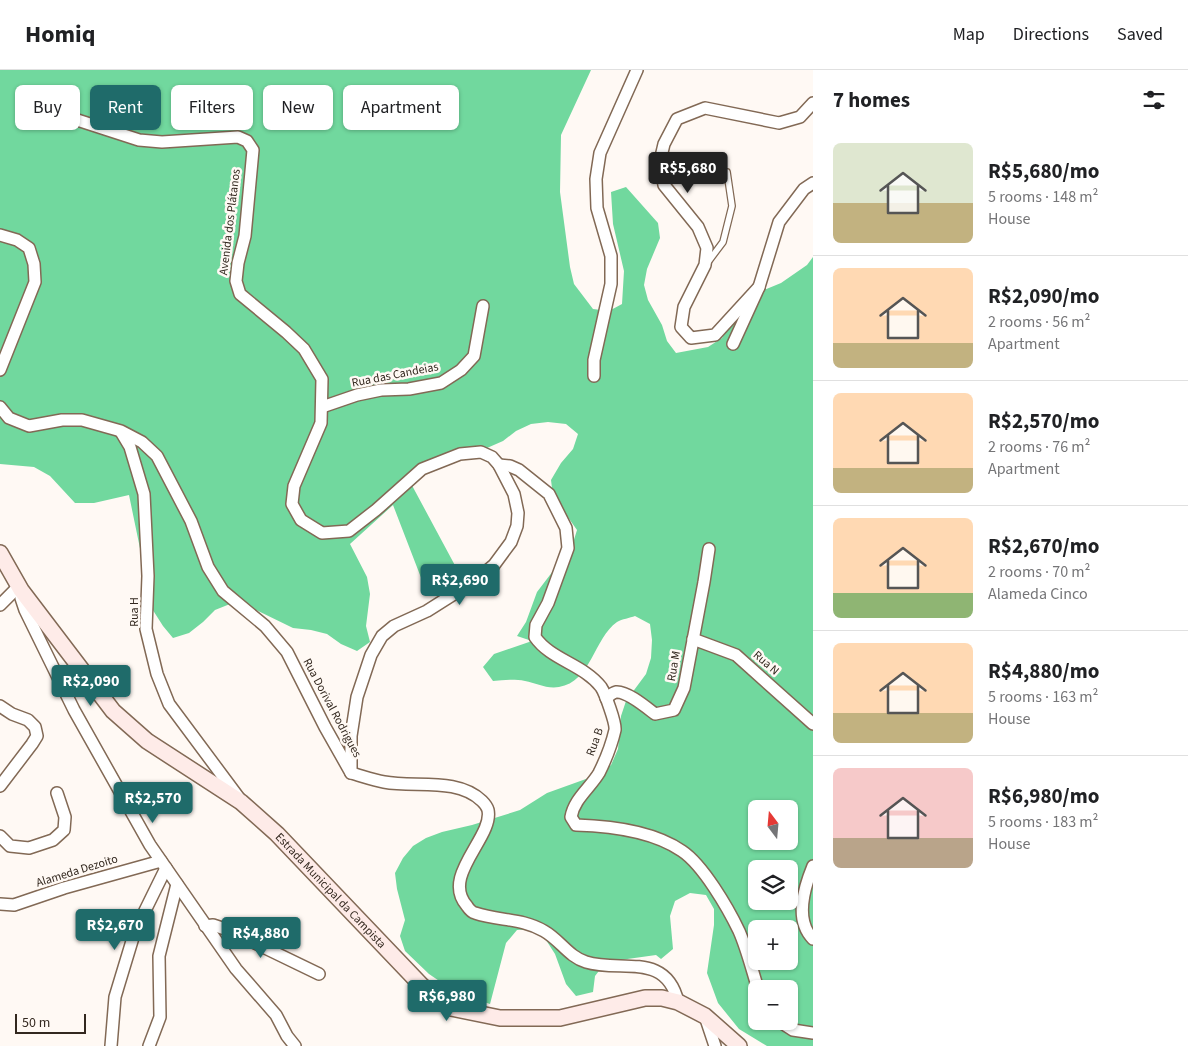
<!DOCTYPE html>
<html lang="en">
<head>
<meta charset="utf-8">
<style>
	:root { --surface:#fff; --page:#f2f2f2; --text:#202124; --muted:#757577; --line:#e0e0e0; --accent:#1f6b6a }
	body { margin:0; font-family:"Source Sans 3",sans-serif; background:var(--page); color:var(--text); height:100vh; display:flex; flex-direction:column; font-size:19px; white-space:nowrap }
	* { box-sizing:border-box; margin:0 }
	p { font-size:16px; color:var(--muted) }
	.icon { flex:none; width:28px; height:28px; fill:none; stroke:currentColor; stroke-width:2; stroke-linecap:round; stroke-linejoin:round }
	.map { position:relative; flex:1; overflow:hidden }
	.drawer { display:flex; flex-direction:column; background:var(--surface); width:375px }
	.drawer>* { flex:none }
	.hud { position:absolute; left:15px; top:15px; width:475px; height:45px; display:flex; gap:10px }
	.needle { width:32px; rotate:344deg }
	.tools { position:absolute; left:748px; top:730px; display:grid; gap:10px }
	.tools a { display:grid; place-items:center; width:50px; height:50px; border-radius:8px; background:var(--surface); box-shadow:0 1px 4px #0004; font-size:25px }
	.scale { position:absolute; left:15px; bottom:12px; width:71px; box-sizing:border-box; padding-left:5px; border:2px solid #33281f; border-top:0; font-size:14px; line-height:18px; white-space:nowrap; color:#33281f; -webkit-text-stroke:4px #fff9f4; paint-order:stroke }
	.price { position:absolute; translate:-50% -42px; padding:0 11px; border-radius:5px; background:var(--accent); color:#fff; font-size:16px; line-height:32px; filter:drop-shadow(0 1px 2px #0008) }
	.price::after { content:''; position:absolute; left:50%; top:30px; width:15px; height:11px; margin-left:-8px; background:inherit; clip-path:polygon(0 0,100% 0,50% 100%) }
	.price.selected { background:#222; color:#fff }
	ul { padding:0; list-style:none }
	li { display:flex; align-items:center; gap:15px; height:125px; padding:0 20px }
	li+li { border-top:1px solid var(--line) }
	li span { display:grid; place-items:center; flex:none; width:140px; height:100px; border-radius:8px; color:#555 }
	li>.icon { margin-inline-start:auto }
	span .icon { width:60px; height:60px; fill:#fffc; stroke-width:1 }
	li b { font-size:21px }
	h2 { display:flex; justify-content:space-between; align-items:center; height:60px; padding:0 20px; font-size:21px }
	.pill { padding:0 18px; border-radius:8px; background:var(--surface); box-shadow:0 1px 4px #0004; font-size:18px; line-height:45px }
	.pill.selected { background:var(--accent); color:#fff }
	header { display:flex; align-items:center; gap:30px; box-sizing:border-box; height:70px; padding:0 25px; background:var(--surface); border-bottom:1px solid var(--line) }
	header strong { font-size:24px }
	nav { display:flex; gap:28px; margin-inline-start:auto; font-size:18px }
	main { display:flex; flex:1; min-height:0 }
	.map>svg:first-child { display:block }
</style>
</head>
<body>
<header>
<strong>Homiq</strong>
<nav><a>Map</a><a>Directions</a><a>Saved</a></nav>
</header>
<main>
<div class="map">
<svg width="813" height="976" viewBox="0 0 813 976">
	<rect width="100%" height="100%" fill="#fff9f4"/>
	<!-- forest -->
	<path fill="#71d89e" fill-rule="evenodd" d="M0 0H591L561 65 560 122 570 197 574 214 593 239 609 241 622 234 624 201 613 154 611 122 626 117 658 153 660 168 647 199 644 215 648 230 662 255 667 271 676 283 708 277 722 268 740 240 764 220 781 213 807 195 813 187V976H767L739 959 718 933 707 903 714 855V839L706 825 690 823 675 831 670 846 673 879 661 889 656 885 606 892 595 906 593 922 576 926 566 914 555 884 546 870 534 859 517 860 506 873 490 934 457 923 429 904 405 881 400 866 405 850 397 819 395 803 403 788 413 776 426 768 442 762 472 755 520 740 547 723 597 705 611 695 618 679 621 646 626 631 646 604 651 588 652 570 650 554 635 546C630 548 622 549 617 552 594 568 591 612 559 617 546 619 536 613 525 611 514 609 504 610 493 611L483 597 494 584 532 571 517 566 526 552 537 522 572 476 577 460 553 426 551 410 561 393 573 379 578 364 566 354 548 352 531 354 516 361 503 371 487 378 483 382 408 408 458 501 425 518 393 435 350 474 367 507 370 524 366 556 370 572 357 581 341 574 327 564 311 560 293 558 246 535 230 534 215 540 203 552 189 563 173 568 163 556 142 523V488L129 425 94 433H75L50 406 34 397 0 394ZM756 739H789V771H756ZM756 799H789V831H756ZM756 859H789V891H756ZM756 919H789V951H756Z"/>
	<g fill="none" stroke-linecap="round" stroke-linejoin="round">
		<!-- lane casing -->
		<g stroke="#826955" stroke-width="8">
			<polyline id="lane" points="708,192 723,172 732,136 727,102"/>
		</g>
		<!-- street casing -->
		<g stroke="#826955" stroke-width="14">
			<g id="street">
				<polyline points="68,47 139,70 162,72 238,67 247,71 253,80 245,166 238,193 236,211 240,224 286,262 304,279 322,309 321,353 294,416 292,434 301,450 322,463 349,461 376,440 422,399 460,384 481,382 492,387 499,395 514,424 518,443 517,456 511,472 494,495 476,510 427,541 394,556 382,566 371,585 357,627 351,666 351,703"/>
				<polyline points="0,165 17,170 29,178 34,194 35,212 0,300"/>
				<polyline points="759,217 715,265 691,268 681,257 684,237 705,195 707,178 698,157 664,115 660,91 664,74 677,49 705,38 779,53 800,47 813,33"/>
				<polyline points="733,274 759,217 779,152 804,119 813,113"/>
				<polyline points="594,306 594,290 611,214 611,186 597,138 596,109 600,83 637,0"/>
				<path d="M0 337 9 348 29 356 62 350H82L121 361 142 372 157 386 191 451 208 497 223 521 265 556 287 582 325 657 351 703C362 706 373 710 384 712 415 718 457 707 482 731 485 734 487 736 488 740 494 767 440 806 467 836 469 839 471 842 475 843 499 851 522 848 544 861 560 870 569 887 586 892 621 903 666 881 678 932"/>
				<polyline points="322,337 357,325 381,320 409,319 441,313 461,300 474,286 483,236"/>
				<polyline points="121,362 130,377 144,424 148,506 146,559 157,604 169,634 239,728"/>
				<path d="M499 395 510 396 519 400 549 424 566 458 568 478 548 533 536 555 535 567C551 590 583 594 601 617 605 623 616 653 615 660 612 673 605 691 599 703 590 718 574 729 571 747L576 755C611 756 653 761 682 781 703 795 728 838 739 861 747 879 752 900 758 919"/>
				<polyline points="21,522 21,528 25,540 74,640 150,775 236,899 276,945 287,966 295,976"/>
				<polyline points="0,535 19,516"/>
				<polyline points="693,569 736,585 813,654"/>
				<path d="M606 628C609 626 612 623 616 622 627 621 646 637 655 644L674 640 684 618 704 512 709 479"/>
				<polyline points="0,636 12,644 28,650 35,657 37,666 32,674 0,716"/>
				<polyline points="0,766 10,776 29,778 53,770 64,760 65,747 57,723"/>
				<path d="M813 796C804 818 794 850 813 869"/>
				<polyline points="0,834 14,835 64,818 161,791"/>
				<polyline points="205,856 213,855 228,860 319,904"/>
				<polyline points="705,946 715,976"/>
				<polyline points="779,951 793,960 813,963"/>
				<polyline points="111,976 115,927 135,861 166,798"/>
				<polyline points="149,976 160,947 159,886 177,814"/>
			</g>
		</g>
		<!-- secondary casing -->
		<g stroke="#826955" stroke-width="18">
			<g id="secondary">
				<path id="s1" d="M0 483 21 520 113 641 147 671 241 732 277 764 422 916 451 938 500 948H560L645 928H662L678 932 705 946 739 976"/>
			</g>
		</g>
		<!-- lane -->
		<use href="#lane" stroke="#fff" stroke-width="5.5"/>
		<!-- street -->
		<use href="#street" stroke="#fff" stroke-width="11"/>
		<!-- secondary -->
		<use href="#secondary" stroke="#feebe8" stroke-width="15"/>
	</g>
	<g text-anchor="middle" dominant-baseline="central" stroke-width="5" stroke-linejoin="round" paint-order="stroke">
		<!-- street labels -->
		<g font-size="12" fill="#33281f" stroke="#fff9f4">
			<text transform="translate(230 152) rotate(-83)">Avenida dos Plátanos</text>
			<text transform="translate(395 305) rotate(-11)">Rua das Candeias</text>
			<text transform="translate(134 542) rotate(-90)">Rua H</text>
			<text transform="translate(766 593) rotate(41)">Rua N</text>
			<text transform="translate(674 596) rotate(-80)">Rua M</text>
			<text transform="translate(332 638) rotate(62)">Rua Dorival Rodrigues</text>
			<text transform="translate(595 672) rotate(-70)">Rua B</text>
			<text transform="translate(77 801) rotate(-17)">Alameda Dezoito</text>
			<text stroke="none"><textPath href="#s1" startOffset="478">Estrada Municipal da Campista</textPath></text>
		</g>
	</g>
</svg>
<div class="tools">
<a><svg class="needle" viewBox="-14 -14 28 28"><path d="M0-13l5 13h-10z" fill="#e53935"/><path d="M0 13l5-13h-10z" fill="#757577"/></svg></a>
<a><svg class="icon" aria-label="layers" viewBox="0 0 24 24"><path d="M12 4l9 5-9 5-9-5zM3 14l9 5 9-5"/></svg></a>
<a>+</a>
<a>−</a>
</div>
<div class="scale">50 m</div>
<b class="price selected" style="left:688px;top:124px">R$5,680</b>
<b class="price" style="left:460px;top:536px">R$2,690</b>
<b class="price" style="left:91px;top:637px">R$2,090</b>
<b class="price" style="left:153px;top:754px">R$2,570</b>
<b class="price" style="left:115px;top:881px">R$2,670</b>
<b class="price" style="left:261px;top:889px">R$4,880</b>
<b class="price" style="left:447px;top:952px">R$6,980</b>
<div class="hud">
<a class="pill">Buy</a>
<a class="pill selected">Rent</a>
<a class="pill">Filters</a>
<a class="pill">New</a>
<a class="pill">Apartment</a>
</div>
</div>
<section class="drawer">
<h2>7 homes<svg class="icon" aria-label="filters" viewBox="0 0 24 24"><path d="M4 7h16M4 17h16"/><circle cx="9" cy="7" r="2"/><circle cx="15" cy="17" r="2"/></svg></h2>
<ul>
<li><span style="background:linear-gradient(#dfe7d0 60%,#c2b280 0)"><svg class="icon" aria-label="home" viewBox="0 0 24 24"><path d="M3 11l9-7 9 7M6 9v11h12V9"/></svg></span><div><b>R$5,680/mo</b><p>5 rooms · 148 m²</p><p>House</p></div></li>
<li><span style="background:linear-gradient(#ffd9b3 75%,#c2b280 0)"><svg class="icon" aria-label="home" viewBox="0 0 24 24"><path d="M3 11l9-7 9 7M6 9v11h12V9"/></svg></span><div><b>R$2,090/mo</b><p>2 rooms · 56 m²</p><p>Apartment</p></div></li>
<li><span style="background:linear-gradient(#ffd9b3 75%,#c2b280 0)"><svg class="icon" aria-label="home" viewBox="0 0 24 24"><path d="M3 11l9-7 9 7M6 9v11h12V9"/></svg></span><div><b>R$2,570/mo</b><p>2 rooms · 76 m²</p><p>Apartment</p></div></li>
<li><span style="background:linear-gradient(#ffd9b3 75%,#8fb573 0)"><svg class="icon" aria-label="home" viewBox="0 0 24 24"><path d="M3 11l9-7 9 7M6 9v11h12V9"/></svg></span><div><b>R$2,670/mo</b><p>2 rooms · 70 m²</p><p>Alameda Cinco</p></div></li>
<li><span style="background:linear-gradient(#ffd9b3 70%,#c2b280 0)"><svg class="icon" aria-label="home" viewBox="0 0 24 24"><path d="M3 11l9-7 9 7M6 9v11h12V9"/></svg></span><div><b>R$4,880/mo</b><p>5 rooms · 163 m²</p><p>House</p></div></li>
<li><span style="background:linear-gradient(#f6c9c9 70%,#b9a48a 0)"><svg class="icon" aria-label="home" viewBox="0 0 24 24"><path d="M3 11l9-7 9 7M6 9v11h12V9"/></svg></span><div><b>R$6,980/mo</b><p>5 rooms · 183 m²</p><p>House</p></div></li>
</ul>
</section>
</main>
</body>
</html>
